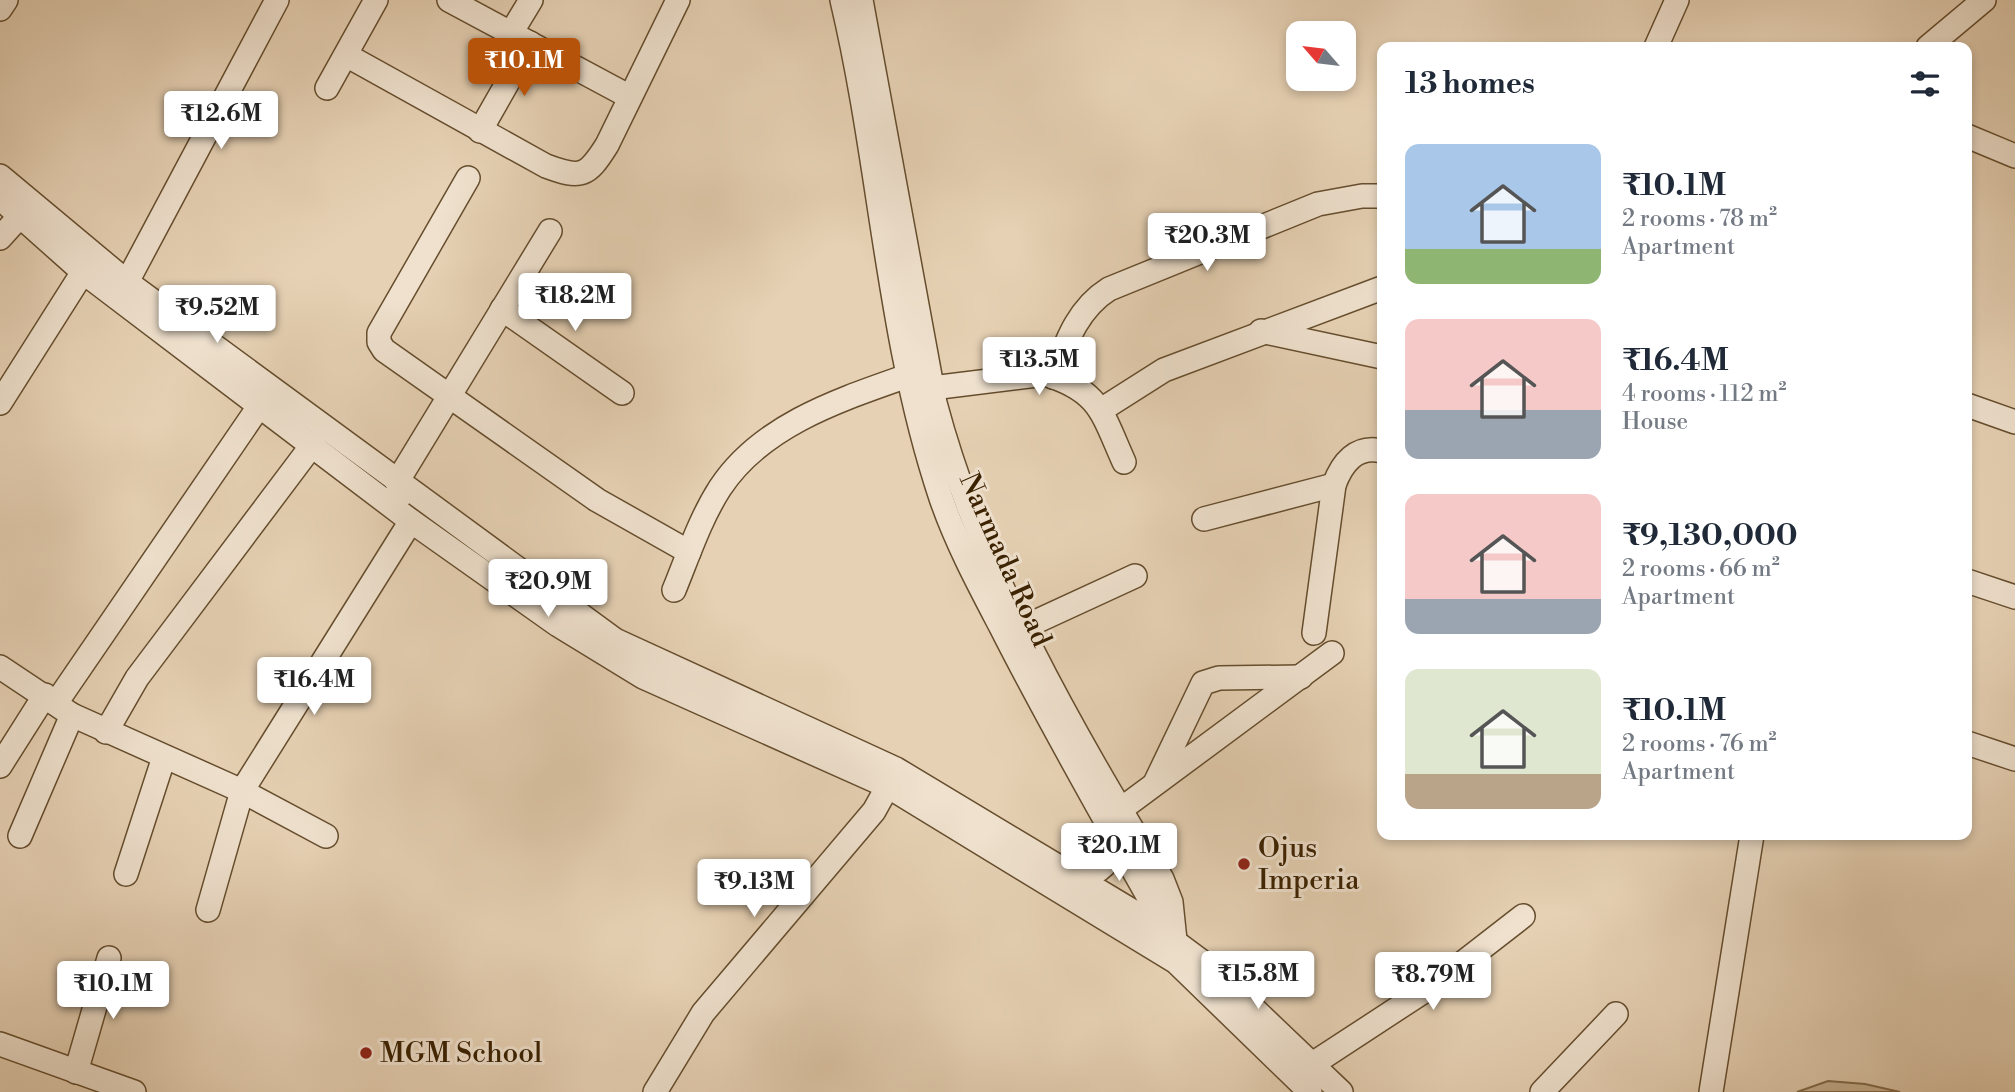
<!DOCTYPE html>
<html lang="en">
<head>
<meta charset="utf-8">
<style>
	:root { --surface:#fff; --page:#f2f2f3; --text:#1f2937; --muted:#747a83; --accent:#b45309 }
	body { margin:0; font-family:"Libre Bodoni",serif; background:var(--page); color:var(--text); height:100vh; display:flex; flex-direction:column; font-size:26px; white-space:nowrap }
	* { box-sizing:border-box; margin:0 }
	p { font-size:23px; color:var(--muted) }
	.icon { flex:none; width:38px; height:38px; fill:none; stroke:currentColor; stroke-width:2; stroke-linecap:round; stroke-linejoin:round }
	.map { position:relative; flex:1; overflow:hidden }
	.side { position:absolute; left:1377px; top:42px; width:595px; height:798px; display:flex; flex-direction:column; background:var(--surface); border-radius:14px; box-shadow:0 4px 10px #0003 }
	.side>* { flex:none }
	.needle { width:46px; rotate:298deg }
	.tools { position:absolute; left:1286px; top:21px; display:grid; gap:14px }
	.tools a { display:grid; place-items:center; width:70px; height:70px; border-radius:14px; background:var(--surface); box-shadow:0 4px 10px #0003; font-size:35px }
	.price { position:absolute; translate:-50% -60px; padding:0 16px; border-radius:7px; background:#fff; color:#222; font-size:23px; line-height:46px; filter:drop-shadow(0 2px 4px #0008) }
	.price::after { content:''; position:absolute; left:50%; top:42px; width:21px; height:16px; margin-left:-10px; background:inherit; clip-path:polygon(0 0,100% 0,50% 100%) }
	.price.selected { background:var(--accent); color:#fff }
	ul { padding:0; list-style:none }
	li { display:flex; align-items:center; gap:21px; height:175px; padding:0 28px }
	li span { display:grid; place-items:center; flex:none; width:196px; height:140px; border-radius:14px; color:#555 }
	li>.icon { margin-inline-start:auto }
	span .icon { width:84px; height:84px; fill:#fffc; stroke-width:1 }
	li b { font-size:30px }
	h2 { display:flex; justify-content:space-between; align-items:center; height:84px; padding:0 28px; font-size:30px }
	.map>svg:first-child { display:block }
</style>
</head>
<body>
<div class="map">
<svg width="2015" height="1092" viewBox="0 0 2015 1092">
	<rect width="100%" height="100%" fill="#e6d1b4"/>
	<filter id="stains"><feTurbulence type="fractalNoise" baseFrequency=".00286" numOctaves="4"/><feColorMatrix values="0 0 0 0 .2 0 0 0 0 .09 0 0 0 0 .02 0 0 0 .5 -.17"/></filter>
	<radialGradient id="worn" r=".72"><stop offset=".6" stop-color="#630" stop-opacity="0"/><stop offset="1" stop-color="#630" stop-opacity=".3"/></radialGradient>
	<!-- green -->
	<polygon fill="#c9b395" stroke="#826a4a" stroke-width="2" points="1828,1081 1865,1084 1900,1092 1797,1092"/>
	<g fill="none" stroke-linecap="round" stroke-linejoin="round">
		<!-- minor casing -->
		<g stroke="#654d2d" stroke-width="26">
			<g id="minor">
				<polyline points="449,0 630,97"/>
				<path d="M842 0C881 164 887 337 941 498 956 542 979 585 1001 627 1047 718 1098 807 1148 896L1157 930"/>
				<path d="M861 0 935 403C980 573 1072 730 1162 879L1171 902 1176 950"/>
				<polyline points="0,9 6,0"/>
				<polyline points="511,33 531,0"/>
				<polyline points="1656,47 1677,0"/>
				<polyline points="1928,47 1984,0"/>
				<path d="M346 55 546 166C581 179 587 177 607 145L678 0"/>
				<polyline points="327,88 376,0"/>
				<polyline points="480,131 530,43"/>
				<polyline points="1967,136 2015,156"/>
				<polyline points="0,176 127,282 615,640 896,769 1139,915 1213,970 1341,1092"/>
				<polyline points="468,178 379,333 379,342 384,350 597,500 689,552"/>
				<polyline points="0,198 83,272 411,521 558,625 643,677 889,787 1176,962 1310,1092"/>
				<polyline points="0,238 20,216"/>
				<polyline points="127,282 277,0"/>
				<polyline points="502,309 622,393"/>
				<polyline points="1261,331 1382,357"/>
				<path d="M1053 377C1066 343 1077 309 1109 289L1318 204 1362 196H1382"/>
				<path d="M932 388 1045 374C1100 391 1102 413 1124 462"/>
				<polyline points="0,403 83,272"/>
				<polyline points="1967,405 2015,422"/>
				<polyline points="1101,410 1164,370 1382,288"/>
				<polyline points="401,495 397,482 550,231"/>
				<polyline points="1204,519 1334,485"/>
				<polyline points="1967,581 2015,597"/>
				<path d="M674 590C688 556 700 519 720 488 762 424 842 399 910 375"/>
				<polyline points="1020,629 1135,576"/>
				<path d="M1314 633 1334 485C1342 463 1356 445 1382 451"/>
				<polyline points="0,667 72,715 242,791 326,836"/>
				<polyline points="56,703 260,405"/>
				<polyline points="106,732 137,678 313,444"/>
				<polyline points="1967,743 2015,759"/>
				<polyline points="0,766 45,695"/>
				<polyline points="1156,781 1203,683 1219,678 1301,677"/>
				<polyline points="1120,810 1332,653"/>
				<polyline points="20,836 72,715"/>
				<polyline points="126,874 164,757"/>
				<path d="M1080 879C1101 872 1109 863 1118 843"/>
				<polyline points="208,910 242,791 411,521"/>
				<polyline points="0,1044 134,1092"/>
				<polyline points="1311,1065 1438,982 1523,916"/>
				<polyline points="76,1072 109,958"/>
				<polyline points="655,1092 703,1013 874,811 894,775"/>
				<polyline points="1542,1092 1616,1014"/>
				<polyline points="1711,1092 1752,835"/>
			</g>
		</g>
		<!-- minor -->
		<use href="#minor" stroke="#efe1ce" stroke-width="23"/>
	</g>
	<!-- markers -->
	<g fill="#8f2418" stroke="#efe1ce" stroke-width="2.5">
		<circle cx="1244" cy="864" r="7"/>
		<circle cx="366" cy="1053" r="7"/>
	</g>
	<g text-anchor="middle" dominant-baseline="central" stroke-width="6" stroke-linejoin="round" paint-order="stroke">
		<!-- street labels -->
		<g font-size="28" fill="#3a2100" stroke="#efe1ce">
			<text transform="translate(1005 560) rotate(66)">Narmada Road</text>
		</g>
		<!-- poi labels -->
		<g font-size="28" fill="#3a2100" stroke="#efe1ce" text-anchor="start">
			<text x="1258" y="848">Ojus<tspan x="1258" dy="32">Imperia</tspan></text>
			<text x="380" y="1053">MGM School</text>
		</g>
	</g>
	<rect width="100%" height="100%" filter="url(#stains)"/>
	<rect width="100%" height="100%" fill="url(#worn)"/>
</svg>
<div class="tools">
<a><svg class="needle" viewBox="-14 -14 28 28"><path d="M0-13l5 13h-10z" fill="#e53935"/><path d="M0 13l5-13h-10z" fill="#747a83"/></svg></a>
</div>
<b class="price selected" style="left:524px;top:98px">₹10.1M</b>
<b class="price" style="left:221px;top:151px">₹12.6M</b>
<b class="price" style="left:1207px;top:273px">₹20.3M</b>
<b class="price" style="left:575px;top:333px">₹18.2M</b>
<b class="price" style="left:217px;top:345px">₹9.52M</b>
<b class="price" style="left:1039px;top:397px">₹13.5M</b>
<b class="price" style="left:548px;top:619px">₹20.9M</b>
<b class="price" style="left:314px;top:717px">₹16.4M</b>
<b class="price" style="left:1119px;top:883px">₹20.1M</b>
<b class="price" style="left:754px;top:919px">₹9.13M</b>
<b class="price" style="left:1258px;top:1011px">₹15.8M</b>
<b class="price" style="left:1433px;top:1012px">₹8.79M</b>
<b class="price" style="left:113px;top:1021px">₹10.1M</b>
<section class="side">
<h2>13 homes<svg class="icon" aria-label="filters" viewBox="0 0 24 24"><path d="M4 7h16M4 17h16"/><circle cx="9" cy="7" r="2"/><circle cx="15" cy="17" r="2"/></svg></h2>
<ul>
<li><span style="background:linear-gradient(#a9c7e8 75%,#8fb573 0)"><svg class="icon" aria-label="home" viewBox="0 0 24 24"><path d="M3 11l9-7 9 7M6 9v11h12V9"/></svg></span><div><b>₹10.1M</b><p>2 rooms · 78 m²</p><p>Apartment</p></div></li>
<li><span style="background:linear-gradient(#f6c9c9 65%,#9aa5b1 0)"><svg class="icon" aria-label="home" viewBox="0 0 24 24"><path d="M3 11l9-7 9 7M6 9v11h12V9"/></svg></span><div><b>₹16.4M</b><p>4 rooms · 112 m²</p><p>House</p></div></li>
<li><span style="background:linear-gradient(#f6c9c9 75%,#9aa5b1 0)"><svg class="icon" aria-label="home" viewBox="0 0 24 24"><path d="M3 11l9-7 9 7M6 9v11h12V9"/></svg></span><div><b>₹9,130,000</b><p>2 rooms · 66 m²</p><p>Apartment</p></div></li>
<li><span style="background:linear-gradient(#dfe7d0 75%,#b9a48a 0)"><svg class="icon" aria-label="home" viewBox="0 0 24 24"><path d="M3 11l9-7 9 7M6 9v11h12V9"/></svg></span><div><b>₹10.1M</b><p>2 rooms · 76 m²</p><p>Apartment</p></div></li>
</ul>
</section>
</div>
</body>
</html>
